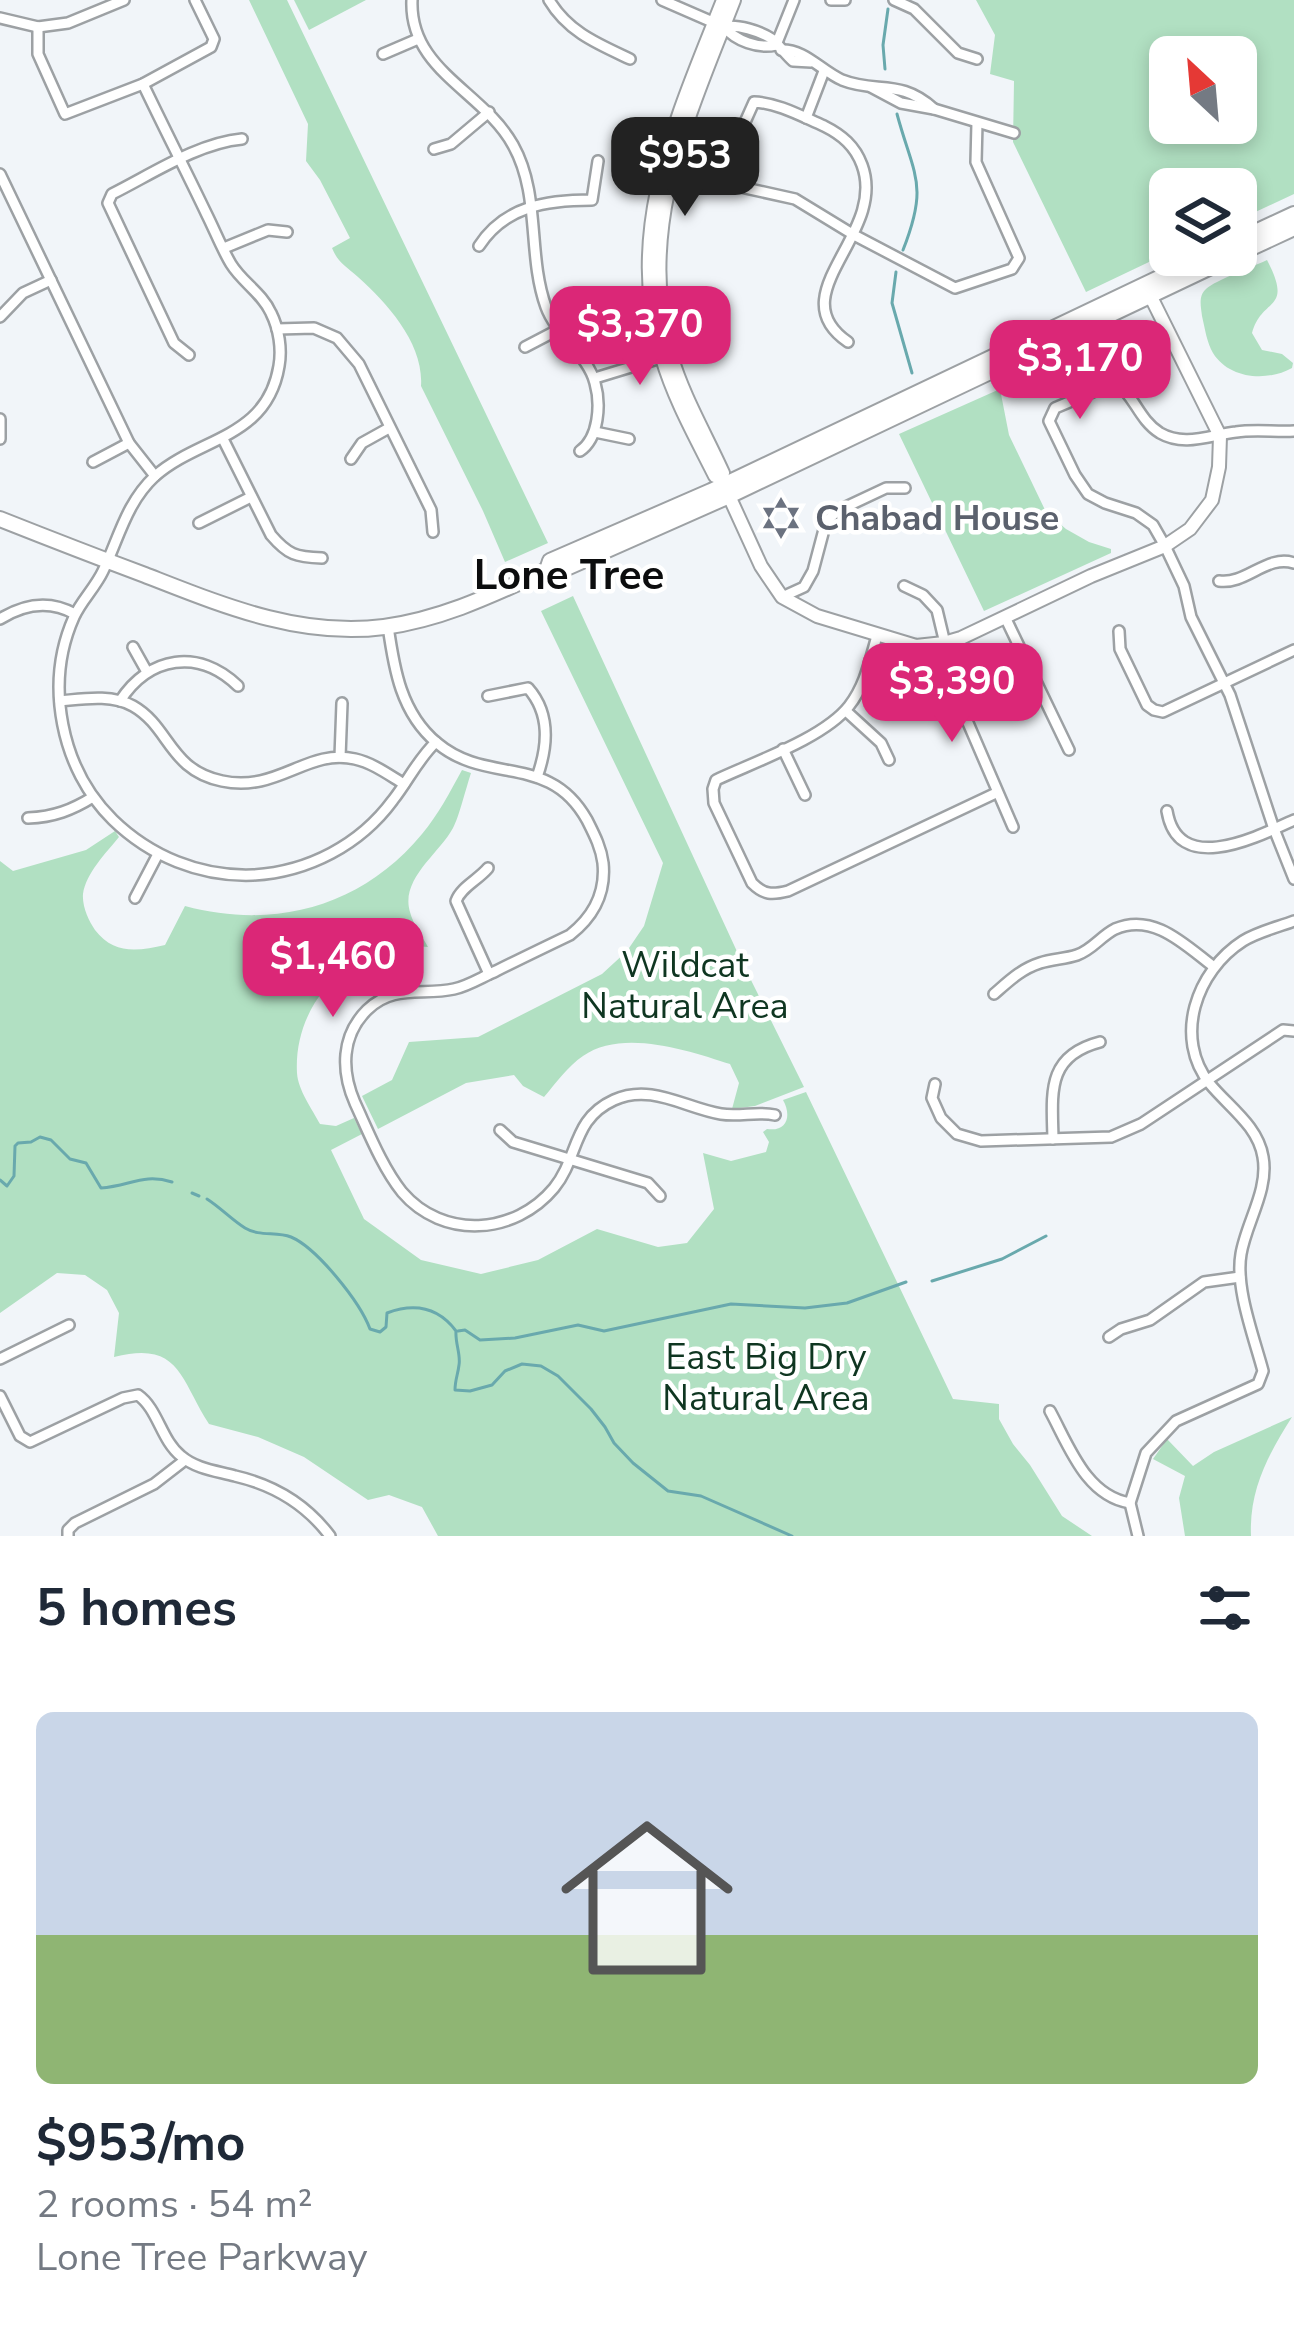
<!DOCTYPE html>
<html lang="en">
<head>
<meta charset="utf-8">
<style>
	:root { --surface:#fff; --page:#f2f2f3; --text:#1f2937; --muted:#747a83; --line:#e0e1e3; --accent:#db2777 }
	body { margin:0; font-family:"Nunito Sans",sans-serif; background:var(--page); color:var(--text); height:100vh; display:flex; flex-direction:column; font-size:45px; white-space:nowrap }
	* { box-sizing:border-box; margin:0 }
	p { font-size:39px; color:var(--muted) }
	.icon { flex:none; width:66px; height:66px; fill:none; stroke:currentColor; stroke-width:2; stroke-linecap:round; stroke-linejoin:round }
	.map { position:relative; height:1536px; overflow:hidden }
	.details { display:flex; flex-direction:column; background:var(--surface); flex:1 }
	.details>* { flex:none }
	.needle { width:78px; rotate:334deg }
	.buttons { position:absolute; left:1149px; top:36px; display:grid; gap:24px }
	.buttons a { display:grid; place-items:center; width:108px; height:108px; border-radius:18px; background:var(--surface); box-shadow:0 6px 18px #0003; font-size:60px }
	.price { position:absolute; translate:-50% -102px; padding:0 27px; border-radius:24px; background:var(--accent); color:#fff; font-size:39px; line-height:78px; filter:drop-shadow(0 3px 6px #0008) }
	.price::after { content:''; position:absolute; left:50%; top:72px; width:36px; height:27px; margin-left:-18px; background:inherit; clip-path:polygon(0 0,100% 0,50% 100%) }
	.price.selected { background:#222; color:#fff }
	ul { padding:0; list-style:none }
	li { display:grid; align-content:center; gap:24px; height:636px; padding:0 36px }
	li+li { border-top:3px solid var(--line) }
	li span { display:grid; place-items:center; height:372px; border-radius:18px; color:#555 }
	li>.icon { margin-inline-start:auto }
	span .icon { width:216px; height:216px; fill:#fffc; stroke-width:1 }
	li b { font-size:51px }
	h2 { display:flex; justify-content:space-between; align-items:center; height:144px; padding:0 36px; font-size:51px }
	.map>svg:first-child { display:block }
</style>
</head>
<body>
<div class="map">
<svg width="1294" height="1536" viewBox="0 0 1294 1536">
	<rect width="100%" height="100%" fill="#f1f5f9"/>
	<!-- green -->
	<g fill="#b1e0c2" fill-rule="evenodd">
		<path d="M249 0H287L548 543 505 562 483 511 421 386C424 344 388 304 358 277 346 266 338 263 332 248L350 238 320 180 306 161 308 124Z"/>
		<polygon points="294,0 366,0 309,30"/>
		<path d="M976 0H1294V194L1236 221V189H1170V252L1086 292 1013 142 1014 81 990 74 995 35ZM1170 57H1236V123H1170Z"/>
		<path d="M1267 260C1294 312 1262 296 1252 333L1262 350 1282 354 1293 363 1292 368C1267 382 1229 379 1213 353 1207 343 1205 329 1202 316 1201 307 1198 296 1206 289 1216 280 1252 267 1267 260Z"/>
		<polygon points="1000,389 1009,435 1046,512 1066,529 1089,542 1111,549 1111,553 984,611 899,434"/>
		<path d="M573 596 740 958 804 1087 755 1106 732 1109 739 1083 730 1064C689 1051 623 1028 583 1056 568 1066 556 1083 544 1097L523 1086 514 1075 466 1083 378 1129 362 1096 392 1080 409 1042 478 1037 602 974 627 951 644 926 663 863 541 611Z"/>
		<path d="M462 770 471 773C466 788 459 817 453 828 439 854 400 879 410 912 413 924 422 936 428 947 355 939 293 1000 297 1073 298 1090 312 1109 320 1124L336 1126 354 1118 362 1134 331 1150 364 1219 421 1260 481 1274 538 1260 597 1229 658 1247 687 1243 714 1209 703 1153 731 1161 766 1152 769 1142 763 1132 767 1129C787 1132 792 1116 783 1100L806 1092 953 1399 999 1404V1419L1013 1444 1030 1465 1062 1516 1092 1536H438L422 1507 389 1495 368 1500 304 1457 258 1437 209 1424C180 1379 180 1340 114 1357L119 1313 107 1290 85 1275 57 1273 0 1313V861L13 871 86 850 115 831 119 837C106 853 86 873 83 894 82 907 89 921 95 930 114 955 138 951 165 945L185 906C274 930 362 907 422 834 438 815 450 792 462 770Z"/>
		<path d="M1292 1417C1268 1455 1249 1490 1251 1536H1185L1179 1498 1185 1476 1153 1459 1167 1439 1193 1466 1214 1452Z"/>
	</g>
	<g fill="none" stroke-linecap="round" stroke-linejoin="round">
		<!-- stream -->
		<g stroke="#69a9ad" stroke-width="3">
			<polyline points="885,69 883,45 888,9"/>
			<path d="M897 114C914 177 929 184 903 250"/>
			<polyline points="896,272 892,303 912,373"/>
			<path d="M0 1180 7 1186 14 1176 15 1146 18 1143 31 1142 40 1137 51 1140 70 1159 86 1163 101 1188C130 1186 143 1173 172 1182"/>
			<polyline points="192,1193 199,1196"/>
			<path d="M207 1199C221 1208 232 1220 245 1228 260 1237 276 1231 291 1237 317 1248 360 1302 370 1329L380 1332 386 1327 387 1313C414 1303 438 1307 456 1331 455 1343 461 1355 459 1365 458 1374 455 1380 455 1390L470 1391 492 1385 505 1371 522 1364 541 1366 558 1376 591 1409 605 1427 614 1443 633 1463 668 1491 701 1496 792 1536"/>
			<polyline points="932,1281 1002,1259 1046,1236"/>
			<polyline points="458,1331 465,1330 480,1340 515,1338 578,1325 604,1331 731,1304 805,1308 847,1303 906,1282"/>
		</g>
		<!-- street casing -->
		<g stroke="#9da1a4" stroke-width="14">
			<g id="street">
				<path d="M412 0C409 70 483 91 513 145 541 195 527 254 546 307 556 335 588 355 595 383 601 404 599 438 580 451"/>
				<path d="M549 0C568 32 598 44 630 59"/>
				<path d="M662 0 724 27C736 41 758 49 776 45"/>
				<polyline points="831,0 845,0"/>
				<polyline points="894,0 914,9 958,53 977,59"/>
				<polyline points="0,18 38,27 68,23 124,0"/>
				<polyline points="38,27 38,54 65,114 143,84 211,47 214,39 195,0"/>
				<path d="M724 27C737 24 760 31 772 39 779 45 786 55 793 61L811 62"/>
				<polyline points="776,45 794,0"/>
				<path d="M781 50C805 49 820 70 842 80 877 94 900 78 934 109"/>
				<polyline points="383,54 418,39"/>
				<path d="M143 84C164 128 186 171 207 215 215 231 222 249 231 264 242 282 262 293 271 313 279 329 282 349 279 366 267 439 199 437 155 476 126 503 119 538 103 571 95 588 81 601 74 617 44 684 61 769 113 820 150 856 200 877 253 875 308 872 360 845 393 800 408 781 418 759 436 742"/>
				<polyline points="871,87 901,103 934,109 1014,133"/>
				<polyline points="806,118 824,71"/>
				<polyline points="434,149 451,144 489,112"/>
				<polyline points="0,174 129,443 155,476"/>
				<path d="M479 246C505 206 547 200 592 200L598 161"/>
				<polyline points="224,248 268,230 287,232"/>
				<polyline points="0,317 23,293 51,280"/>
				<polyline points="277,329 314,328 337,338 359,364 431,510 433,532"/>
				<path d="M848 342C778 294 888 235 862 165 855 146 842 135 824 126 801 116 778 103 754 102L724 169 727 177 736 186 795 199 854 235 955 288 1012 269 1019 258 976 162 977 123"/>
				<polyline points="525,347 592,312"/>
				<path d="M189 355 174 343 108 203 112 194C152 174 198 143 242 139"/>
				<polyline points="595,378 664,357"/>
				<polyline points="0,419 0,439"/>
				<path d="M1294 431C1275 432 1254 429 1236 432 1210 435 1184 447 1160 433 1139 420 1134 395 1116 382L1055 408 1049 421 1075 475 1088 494 1105 503 1136 513 1153 525 1165 546 1184 586 1191 617 1230 695 1274 829 1294 879"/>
				<polyline points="595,432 629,439"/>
				<path d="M223 439 271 535C288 555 296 557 322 558"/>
				<polyline points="351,459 362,443 389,428"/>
				<polyline points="93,462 129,443"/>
				<polyline points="199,523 251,497"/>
				<path d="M1219 581C1246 585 1267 554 1294 563"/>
				<polyline points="904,586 923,595 937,610 959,702 1013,827"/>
				<polyline points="782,597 804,587 813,571 826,522 837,511 886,488 905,488"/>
				<polyline points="1005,617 1069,750"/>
				<path d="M0 619C24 604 50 600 75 614"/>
				<path d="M388 626C394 669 401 713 437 743 488 786 549 752 587 820 594 834 601 847 603 863 606 893 593 917 570 935 545 947 520 959 496 971 482 977 468 986 454 989 423 996 393 984 367 1010 341 1036 341 1071 355 1103 368 1131 382 1167 402 1192 443 1240 515 1235 554 1188 579 1157 572 1119 614 1100 651 1083 685 1108 721 1114 740 1117 757 1111 775 1115"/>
				<polyline points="1119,631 1120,649 1147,705 1154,710 1163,712 1294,650"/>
				<path d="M877 636C870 660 865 686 849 706 824 738 754 762 716 780L713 789 714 803 752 883C764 895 772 895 788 891L996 793"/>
				<polyline points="133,647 147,672"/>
				<path d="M488 696 528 688C551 714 548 746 537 777"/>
				<path d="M60 701C83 699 111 694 133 706 170 727 169 770 222 781 278 793 307 748 355 759 373 763 389 775 404 784"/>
				<path d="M120 701C149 656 199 648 238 686"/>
				<polyline points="846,711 881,743 889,760"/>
				<polyline points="783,749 805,795"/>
				<polyline points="340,757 342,703"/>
				<path d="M1167 811C1178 877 1257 837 1294 820"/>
				<path d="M28 818C54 817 72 810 93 797"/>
				<path d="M488 868C478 880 461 887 456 901L489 974"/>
				<polyline points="135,898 158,854"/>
				<path d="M994 994C1009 981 1021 969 1040 963 1052 959 1065 959 1077 955 1092 950 1101 936 1115 929 1154 912 1186 946 1214 967"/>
				<polyline points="935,1084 932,1098 941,1118 957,1134 981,1141 1111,1137 1141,1124 1283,1030 1294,1031"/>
				<polyline points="500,1130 513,1142 648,1183 660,1196"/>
				<path d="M1053 1139C1052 1093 1046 1056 1100 1042"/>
				<polyline points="1109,1337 1121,1329 1150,1320 1204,1282 1240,1277"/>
				<polyline points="0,1359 69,1325"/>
				<path d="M0 1396 20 1436 30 1442 123 1398 138 1395C158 1409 161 1440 181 1456 196 1469 217 1471 235 1476 274 1485 306 1504 330 1536"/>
				<path d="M1050 1411C1069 1446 1086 1496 1130 1503"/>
				<polyline points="68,1536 68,1530 75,1523 154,1484 185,1460"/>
				<path d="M1138 1536 1130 1503 1146 1453 1176 1421 1258 1384 1263 1371C1254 1337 1235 1288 1241 1254 1246 1223 1269 1190 1263 1157 1258 1126 1229 1107 1210 1084 1173 1038 1196 971 1243 941 1257 932 1278 927 1294 921"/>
			</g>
		</g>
		<!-- secondary casing -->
		<g stroke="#9da1a4" stroke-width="16">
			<g id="secondary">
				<path d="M723 0C677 117 623 230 662 358 674 399 696 438 715 476L720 477 724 485 761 566 782 597 817 616 916 646 944 643 961 638 1091 576 1165 546 1190 529 1212 500 1219 467 1220 436 1146 287"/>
				<path d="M720 477 723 473C706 435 683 396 671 355 635 228 689 116 734 0"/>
			</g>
		</g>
		<!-- primary casing -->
		<g stroke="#9da1a4" stroke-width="18">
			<g id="primary">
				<polyline points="1236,241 1294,214"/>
				<polyline points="1236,255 1294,228"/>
				<path d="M0 519C48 538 97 557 145 575 222 605 300 638 384 627 443 619 494 594 547 570L555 573 729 496 1236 255"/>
				<polyline points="547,570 550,561 711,491 1207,255"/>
			</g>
		</g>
		<!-- street -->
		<use href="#street" stroke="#fff" stroke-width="9"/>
		<!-- secondary -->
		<use href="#secondary" stroke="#fff" stroke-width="12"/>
		<!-- primary -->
		<use href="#primary" stroke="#fff" stroke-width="14"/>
	</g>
	<!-- icons -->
	<defs>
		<g id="synagogue-bare" transform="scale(3.24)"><path d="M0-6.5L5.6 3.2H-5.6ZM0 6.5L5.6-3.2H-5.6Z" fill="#6b7280" stroke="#fff" stroke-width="2.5" paint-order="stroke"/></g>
	</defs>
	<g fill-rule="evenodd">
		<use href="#synagogue-bare" x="781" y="518"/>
	</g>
	<g text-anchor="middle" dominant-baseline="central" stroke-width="9" stroke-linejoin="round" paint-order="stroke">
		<!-- worship labels -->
		<g font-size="36" font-weight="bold" fill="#5b616d" stroke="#fff" text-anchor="start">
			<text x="815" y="518">Chabad House</text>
		</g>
		<!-- park labels -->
		<g font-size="36" fill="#0f3621" stroke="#fff">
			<text x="685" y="965">Wildcat<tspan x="685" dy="41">Natural Area</tspan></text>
			<text x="766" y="1357">East Big Dry<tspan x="766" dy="41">Natural Area</tspan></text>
		</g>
		<!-- quarter labels -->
		<g font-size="42" font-weight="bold" fill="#0c0d0e" stroke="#fff">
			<text x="569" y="575">Lone Tree</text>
		</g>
	</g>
</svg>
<div class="buttons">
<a><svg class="needle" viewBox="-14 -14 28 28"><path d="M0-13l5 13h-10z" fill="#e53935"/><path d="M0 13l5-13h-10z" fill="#747a83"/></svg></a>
<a><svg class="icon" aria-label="layers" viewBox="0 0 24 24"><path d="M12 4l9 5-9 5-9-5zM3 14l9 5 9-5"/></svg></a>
</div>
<b class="price selected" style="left:685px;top:219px">$953</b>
<b class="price" style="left:640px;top:388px">$3,370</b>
<b class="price" style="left:1080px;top:422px">$3,170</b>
<b class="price" style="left:952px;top:745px">$3,390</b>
<b class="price" style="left:333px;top:1020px">$1,460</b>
</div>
<section class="details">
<h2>5 homes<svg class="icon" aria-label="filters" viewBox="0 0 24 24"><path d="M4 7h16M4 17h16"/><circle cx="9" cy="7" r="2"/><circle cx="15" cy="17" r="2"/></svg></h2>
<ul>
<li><span style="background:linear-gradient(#c9d6e8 60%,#8fb573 0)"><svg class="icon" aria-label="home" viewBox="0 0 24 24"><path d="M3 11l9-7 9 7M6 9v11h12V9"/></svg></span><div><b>$953/mo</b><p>2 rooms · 54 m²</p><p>Lone Tree Parkway</p></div></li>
</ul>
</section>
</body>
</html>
